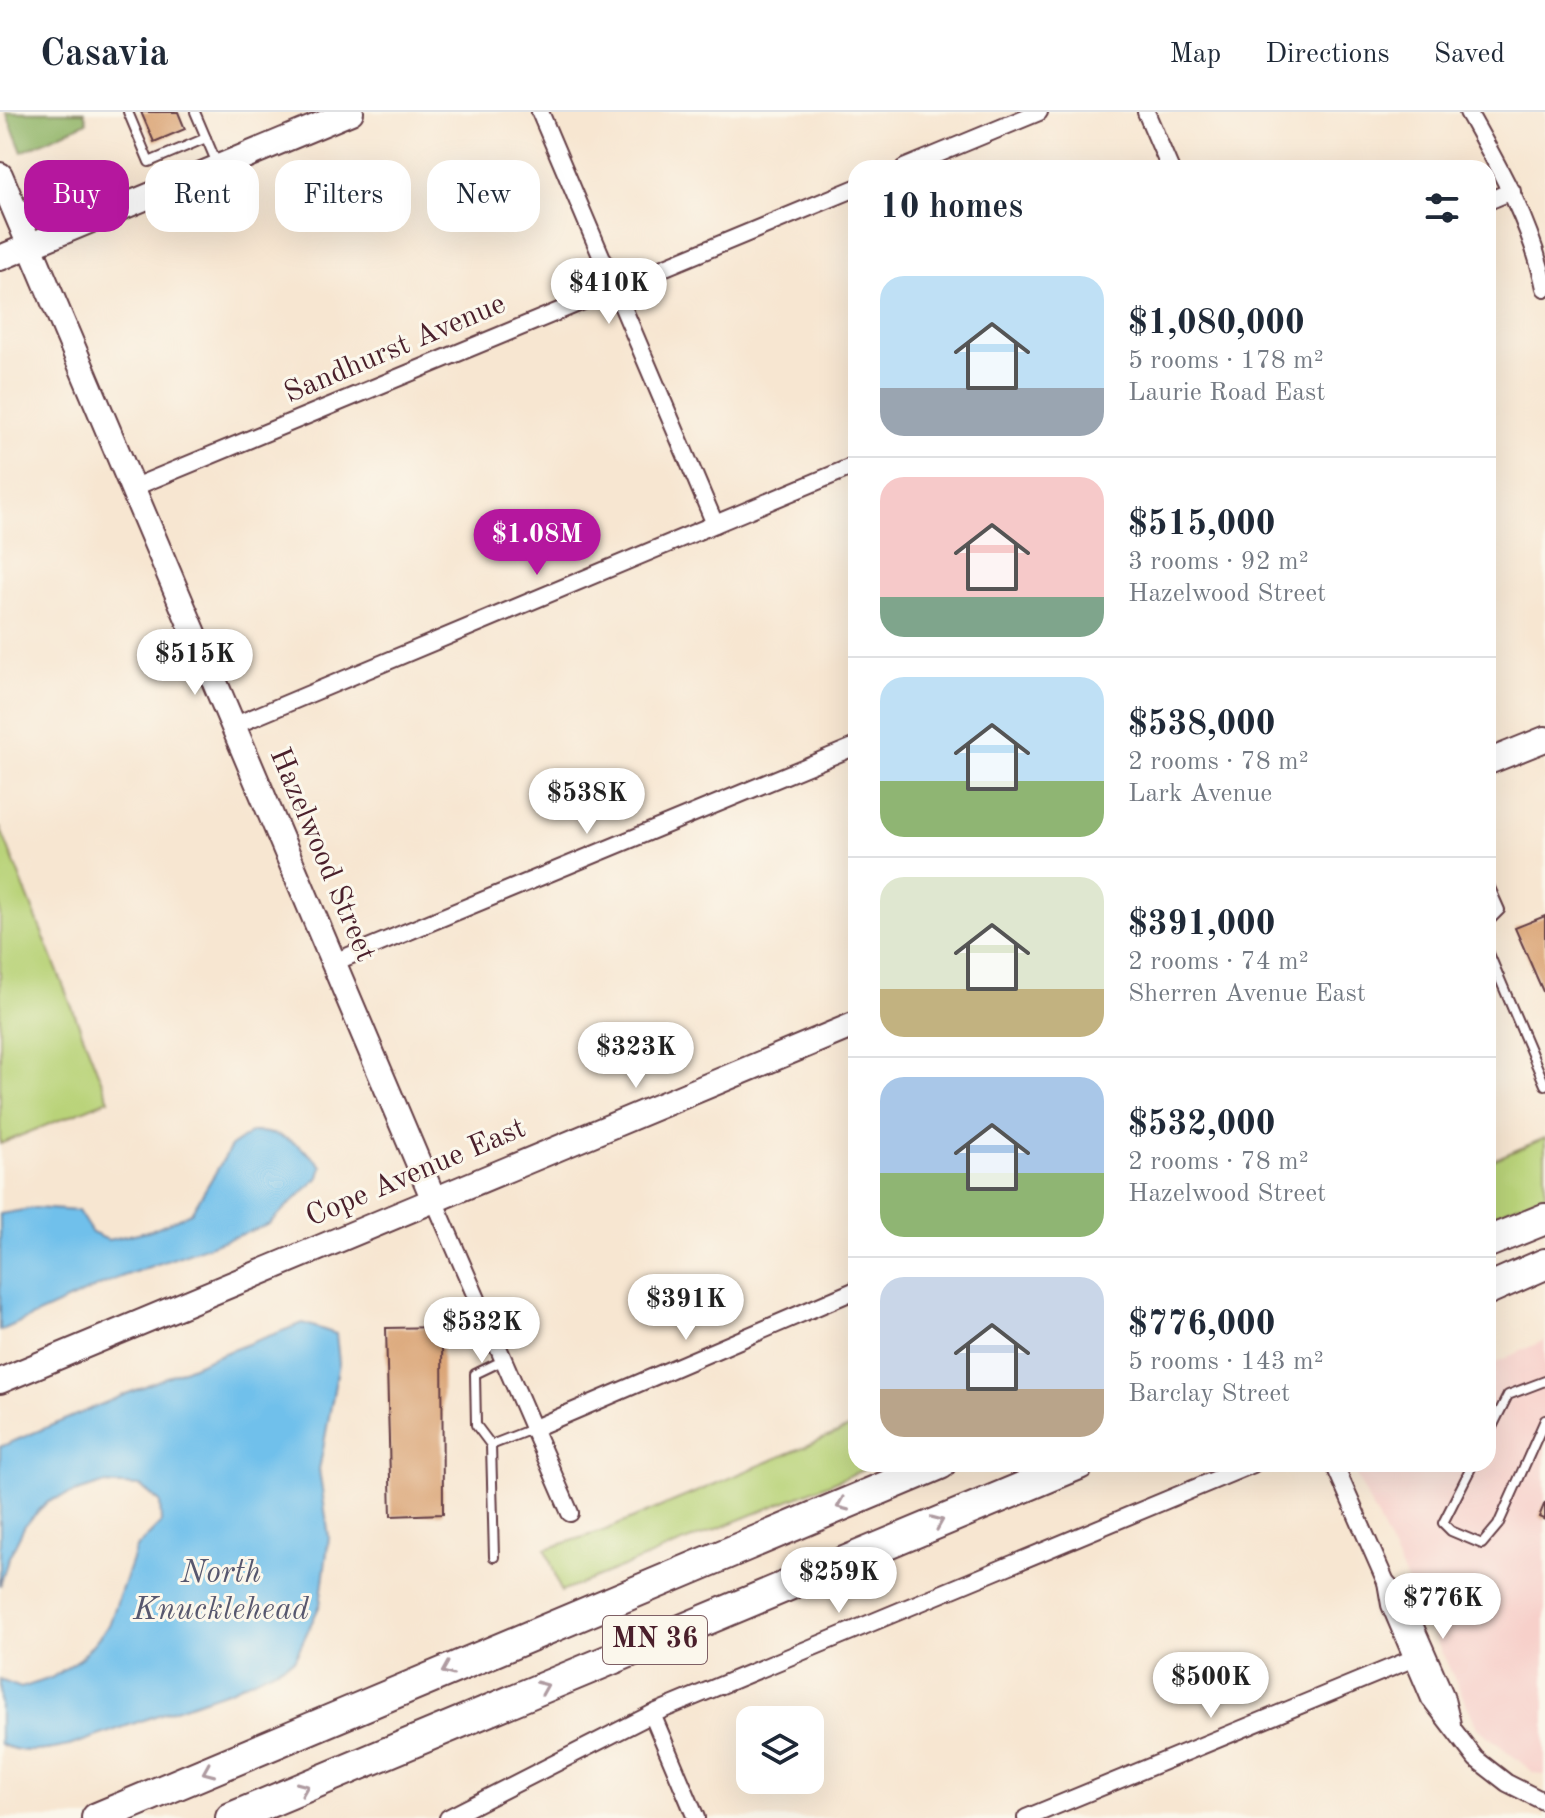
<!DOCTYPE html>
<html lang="en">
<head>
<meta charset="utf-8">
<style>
	:root { --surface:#fff; --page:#f6f6f7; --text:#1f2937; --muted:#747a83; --line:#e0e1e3; --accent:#b5179e }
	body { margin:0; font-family:"Old Standard TT",serif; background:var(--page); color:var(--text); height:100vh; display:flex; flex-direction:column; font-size:30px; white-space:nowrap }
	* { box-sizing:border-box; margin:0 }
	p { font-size:26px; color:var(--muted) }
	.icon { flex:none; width:44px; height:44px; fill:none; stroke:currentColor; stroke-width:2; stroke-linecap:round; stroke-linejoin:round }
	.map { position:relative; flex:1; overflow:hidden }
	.panel { position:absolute; left:848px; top:48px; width:648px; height:1312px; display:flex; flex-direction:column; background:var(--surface); border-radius:24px; box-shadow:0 8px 32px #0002 }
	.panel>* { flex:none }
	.top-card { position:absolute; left:24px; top:48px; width:704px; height:72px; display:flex; gap:16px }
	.tools { position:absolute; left:736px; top:1594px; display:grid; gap:16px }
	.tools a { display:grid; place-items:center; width:88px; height:88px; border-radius:16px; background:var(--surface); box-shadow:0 8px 32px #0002; font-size:40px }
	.price { position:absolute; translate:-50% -68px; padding:0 18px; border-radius:28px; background:#fff; color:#222; font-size:26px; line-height:52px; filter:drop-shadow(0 2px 4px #0008) }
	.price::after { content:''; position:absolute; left:50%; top:48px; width:24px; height:18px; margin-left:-12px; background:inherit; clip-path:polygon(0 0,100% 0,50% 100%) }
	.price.on { background:var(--accent); color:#fff }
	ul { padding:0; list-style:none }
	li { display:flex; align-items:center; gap:24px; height:200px; padding:0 32px }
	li+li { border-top:2px solid var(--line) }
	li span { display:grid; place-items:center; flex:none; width:224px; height:160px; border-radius:24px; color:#555 }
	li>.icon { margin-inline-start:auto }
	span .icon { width:96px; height:96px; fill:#fffc; stroke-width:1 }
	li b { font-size:34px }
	h2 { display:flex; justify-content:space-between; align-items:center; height:96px; padding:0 32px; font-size:34px }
	.pill { padding:0 28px; border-radius:24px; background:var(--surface); box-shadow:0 8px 32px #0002; font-size:28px; line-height:72px }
	.pill.on { background:var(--accent); color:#fff }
	header { display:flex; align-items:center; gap:48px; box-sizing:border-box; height:112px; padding:0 40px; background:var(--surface); border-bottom:2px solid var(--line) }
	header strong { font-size:38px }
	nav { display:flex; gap:44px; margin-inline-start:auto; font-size:28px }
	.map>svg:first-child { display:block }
</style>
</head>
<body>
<header>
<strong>Casavia</strong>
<nav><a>Map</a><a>Directions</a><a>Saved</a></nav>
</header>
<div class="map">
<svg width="1545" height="1706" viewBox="0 0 1545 1706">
	<rect width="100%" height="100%" fill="#fbf7ec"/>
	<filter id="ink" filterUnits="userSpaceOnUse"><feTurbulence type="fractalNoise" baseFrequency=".0125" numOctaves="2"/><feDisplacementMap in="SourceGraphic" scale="16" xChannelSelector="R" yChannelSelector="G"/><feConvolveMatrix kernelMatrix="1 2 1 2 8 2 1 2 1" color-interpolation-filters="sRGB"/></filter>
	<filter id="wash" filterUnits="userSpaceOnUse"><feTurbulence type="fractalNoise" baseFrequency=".006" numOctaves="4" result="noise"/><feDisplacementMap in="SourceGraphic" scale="32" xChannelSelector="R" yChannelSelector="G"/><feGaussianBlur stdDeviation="1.8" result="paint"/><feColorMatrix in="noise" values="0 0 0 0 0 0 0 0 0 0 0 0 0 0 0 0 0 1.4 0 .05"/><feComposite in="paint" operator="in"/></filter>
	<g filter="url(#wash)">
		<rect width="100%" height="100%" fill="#f7e6d1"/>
		<!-- built -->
		<polygon fill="#f7d0ca" points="1545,1228 1545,1663 1533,1660 1478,1616 1351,1352 1488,1352 1488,1254"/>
		<!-- green -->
		<g fill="#b9d379" stroke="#827952" stroke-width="2">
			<polygon points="0,715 109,988 0,1032"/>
			<polygon points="1545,1026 1545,1082 1488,1105 1488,1050"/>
			<polygon points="856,1313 856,1352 878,1352 561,1480 546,1437 603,1419"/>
		</g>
		<!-- forest -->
		<polygon fill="#92b569" stroke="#6e6a4a" stroke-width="2" points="6,0 84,0 87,10 22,40"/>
		<!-- water -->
		<g fill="#6fc0eb" stroke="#5c708b" stroke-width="2">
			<path d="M252 1020C282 1019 301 1033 322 1054L319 1065 268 1113 115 1167 0 1219V1102L35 1096 78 1099 92 1121 108 1128 151 1118 191 1101 232 1033Z"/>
			<path d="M303 1211 336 1222 339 1251 319 1358 329 1425 320 1493 294 1548 230 1578 69 1634C45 1639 23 1643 0 1632V1568L21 1576 51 1566 81 1546 109 1513 136 1436 161 1411 160 1390 140 1374 103 1372 48 1389 25 1413 8 1447 0 1474V1335L219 1243Z"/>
		</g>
		<g id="blocks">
			<!-- building -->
			<g fill="#d9a171">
				<polygon points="141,0 178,0 185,17 154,30"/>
				<polygon points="1545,804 1545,884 1515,816"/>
				<polygon points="442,1215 443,1402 391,1404 386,1216"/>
				<polygon points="1545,1390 1545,1408 1539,1405"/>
			</g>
		</g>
	</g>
	<g filter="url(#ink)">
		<use href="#blocks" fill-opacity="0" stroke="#643d44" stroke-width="2"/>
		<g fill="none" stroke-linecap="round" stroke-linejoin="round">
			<!-- lane casing -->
			<g stroke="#643d44" stroke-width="12">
				<g id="lane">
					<polyline points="128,0 149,50 206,26"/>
					<polyline points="195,0 218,54"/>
					<polyline points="1488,771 1500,798 1488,810"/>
					<polyline points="1488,839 1545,973"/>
					<polyline points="1488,1323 1508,1283 1545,1269"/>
					<polyline points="491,1333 532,1317"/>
					<polyline points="1473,1352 1443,1411 1451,1419 1482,1432 1498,1413 1545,1308"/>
					<polyline points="494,1445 491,1333 476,1313 475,1262 502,1249"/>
				</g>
			</g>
			<!-- street casing -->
			<g stroke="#643d44" stroke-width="20">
				<g id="street">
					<polyline points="540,0 715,412"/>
					<polyline points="1146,0 1170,56"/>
					<path d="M1468 0C1500 57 1531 111 1545 176"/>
					<polyline points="904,56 1039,0"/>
					<polyline points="1488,89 1512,79"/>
					<polyline points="132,376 856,76"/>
					<polyline points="233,614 856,353"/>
					<polyline points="332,851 856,634"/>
					<polyline points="434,1088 570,1401"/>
					<polyline points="532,1317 856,1178"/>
					<polyline points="1334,1352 1386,1470 1390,1493 1430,1587 1476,1647 1507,1671 1545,1690"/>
					<polyline points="1386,1470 1403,1487 1445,1583 1452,1612"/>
					<polyline points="652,1602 696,1706"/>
					<polyline points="448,1706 652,1602 1253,1352"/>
					<polyline points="1026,1706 1412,1547"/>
				</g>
			</g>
			<!-- secondary casing -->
			<g stroke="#643d44" stroke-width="28">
				<g id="secondary">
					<polyline points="0,63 434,1088"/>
					<polyline points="0,146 351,0"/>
					<polyline points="1488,650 1545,627"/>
					<polyline points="0,1269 856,912"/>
				</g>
			</g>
			<!-- highway casing -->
			<g stroke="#643d44" stroke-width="34">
				<g id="highway">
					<polyline points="1488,1130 1545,1107"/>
					<polyline points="1488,1177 1545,1152"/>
					<polyline points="97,1706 940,1352"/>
					<polyline points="231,1706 1079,1352"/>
				</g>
			</g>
			<!-- lane -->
			<use href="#lane" stroke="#fff" stroke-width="8"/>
			<!-- street -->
			<use href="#street" stroke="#fff" stroke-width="16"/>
			<!-- secondary -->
			<use href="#secondary" stroke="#fff" stroke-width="24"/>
			<!-- highway -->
			<use href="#highway" stroke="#fff" stroke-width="30"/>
		</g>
		<!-- one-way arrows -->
		<defs><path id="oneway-chevron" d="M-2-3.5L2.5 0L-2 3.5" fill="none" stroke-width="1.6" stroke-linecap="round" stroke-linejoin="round" transform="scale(2)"/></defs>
		<g stroke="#ae9aa0">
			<use href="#oneway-chevron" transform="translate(842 1393) rotate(157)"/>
			<use href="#oneway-chevron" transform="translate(938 1410) rotate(-23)"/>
			<use href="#oneway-chevron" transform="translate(447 1558) rotate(157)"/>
			<use href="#oneway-chevron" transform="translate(543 1575) rotate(-23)"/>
			<use href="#oneway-chevron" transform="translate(208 1659) rotate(157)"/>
			<use href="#oneway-chevron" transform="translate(303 1676) rotate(-23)"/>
		</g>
	</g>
	<g text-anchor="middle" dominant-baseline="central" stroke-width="6" stroke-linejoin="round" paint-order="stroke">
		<!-- shield labels -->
		<rect fill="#fbf7ec" stroke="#7f6065" stroke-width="2" x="603" y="1504" width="104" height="48" rx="6"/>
		<g font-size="28" font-weight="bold" fill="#4a1f2b">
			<text x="655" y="1528">MN 36</text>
		</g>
		<!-- street labels -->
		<g font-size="30" fill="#4a1f2b" stroke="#fbf7ec">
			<text transform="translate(395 237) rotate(-23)">Sandhurst Avenue</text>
			<text transform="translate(322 743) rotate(67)">Hazelwood Street</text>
			<text transform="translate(416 1061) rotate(-23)">Cope Avenue East</text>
		</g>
		<!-- water labels -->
		<g font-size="32" font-style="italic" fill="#57576e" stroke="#fbf7ec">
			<text x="221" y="1462">North<tspan x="221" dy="37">Knucklehead</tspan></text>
		</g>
	</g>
</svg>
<div class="tools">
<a><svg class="icon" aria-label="layers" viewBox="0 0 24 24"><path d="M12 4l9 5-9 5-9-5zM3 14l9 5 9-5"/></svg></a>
</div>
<b class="price" style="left:609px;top:214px">$410K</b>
<b class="price on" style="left:537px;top:465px">$1.08M</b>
<b class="price" style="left:195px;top:585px">$515K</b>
<b class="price" style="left:587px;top:724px">$538K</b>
<b class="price" style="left:636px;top:978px">$323K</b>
<b class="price" style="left:686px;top:1230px">$391K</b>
<b class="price" style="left:482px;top:1253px">$532K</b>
<b class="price" style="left:839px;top:1503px">$259K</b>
<b class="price" style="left:1443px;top:1529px">$776K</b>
<b class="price" style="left:1211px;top:1608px">$500K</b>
<div class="top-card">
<a class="pill on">Buy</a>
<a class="pill">Rent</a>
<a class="pill">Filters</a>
<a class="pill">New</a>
</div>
<section class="panel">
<h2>10 homes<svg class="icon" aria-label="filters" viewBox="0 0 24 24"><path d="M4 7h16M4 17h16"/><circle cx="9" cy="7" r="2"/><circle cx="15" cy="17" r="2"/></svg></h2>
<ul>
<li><span style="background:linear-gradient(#bfe0f5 70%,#9aa5b1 0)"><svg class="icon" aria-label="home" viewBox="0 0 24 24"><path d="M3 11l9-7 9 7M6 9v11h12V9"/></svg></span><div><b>$1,080,000</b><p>5 rooms · 178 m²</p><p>Laurie Road East</p></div></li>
<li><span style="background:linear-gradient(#f6c9c9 75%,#7fa58c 0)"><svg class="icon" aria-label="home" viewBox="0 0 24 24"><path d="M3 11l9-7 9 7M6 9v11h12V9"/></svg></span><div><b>$515,000</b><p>3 rooms · 92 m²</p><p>Hazelwood Street</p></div></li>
<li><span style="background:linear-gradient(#bfe0f5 65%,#8fb573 0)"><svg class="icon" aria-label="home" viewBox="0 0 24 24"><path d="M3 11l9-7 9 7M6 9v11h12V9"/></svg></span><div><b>$538,000</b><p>2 rooms · 78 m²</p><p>Lark Avenue</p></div></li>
<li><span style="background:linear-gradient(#dfe7d0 70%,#c2b280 0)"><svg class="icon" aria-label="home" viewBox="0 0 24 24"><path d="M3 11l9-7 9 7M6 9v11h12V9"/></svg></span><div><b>$391,000</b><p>2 rooms · 74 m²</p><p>Sherren Avenue East</p></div></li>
<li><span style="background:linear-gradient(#a9c7e8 60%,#8fb573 0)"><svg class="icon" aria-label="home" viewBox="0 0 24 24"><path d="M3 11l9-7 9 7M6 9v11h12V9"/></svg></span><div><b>$532,000</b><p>2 rooms · 78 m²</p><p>Hazelwood Street</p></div></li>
<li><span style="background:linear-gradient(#c9d6e8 70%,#b9a48a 0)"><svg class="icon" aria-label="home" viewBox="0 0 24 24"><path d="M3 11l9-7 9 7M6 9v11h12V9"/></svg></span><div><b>$776,000</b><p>5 rooms · 143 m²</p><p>Barclay Street</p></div></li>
</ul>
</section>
</div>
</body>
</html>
